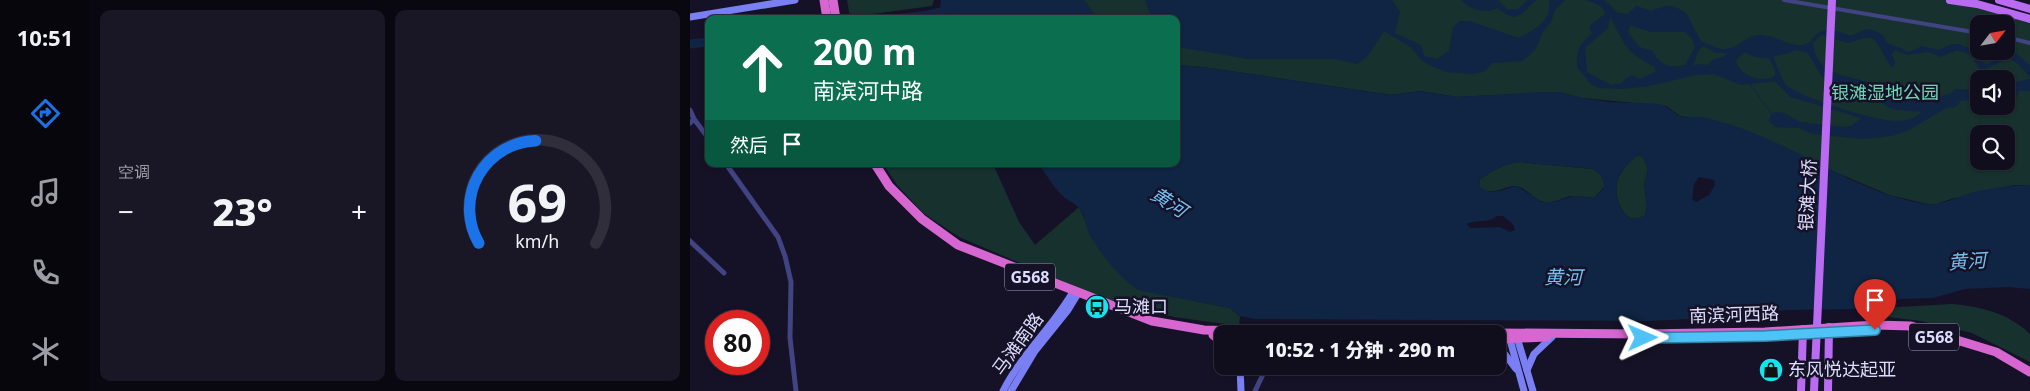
<!DOCTYPE html>
<html lang="zh">
<meta charset="utf-8">
<style>
body{margin:0;font-family:"Noto Sans","Noto Sans SC",sans-serif;background:#191726;color:#f1f3f6;height:100vh;display:flex;flex-direction:column;font-size:19px;white-space:nowrap}
*{box-sizing:border-box;margin:0}
p{font-size:16px;color:#9c9ca4}
.icon{flex:none;width:28px;height:28px;fill:none;stroke:currentColor;stroke-width:2;stroke-linecap:round;stroke-linejoin:round}
.map{position:relative;flex:1;overflow:hidden}
.panel{display:flex;flex-direction:column;gap:10px;padding:10px;background:#090810;width:600px}
.panel>*{flex:none}
.top-card{position:absolute;left:15px;top:15px;width:475px;height:152px;border-radius:10px;box-shadow:0 1px 4px #0004,0 0 0 1px #302e3b;background:#0b6e4f;color:#fff;overflow:hidden}
.needle{width:32px;rotate:59deg}
.buttons{position:absolute;left:1280px;top:15px;display:grid;gap:10px}
.buttons a{display:grid;place-items:center;width:45px;height:45px;border-radius:10px;background:#100e1d;box-shadow:0 1px 4px #0004,0 0 0 1px #302e3b;font-size:25px}
.speed{position:absolute;left:15px;top:310px;display:flex;gap:10px;font-size:25px;font-weight:700;text-align:center}
.speed>*{display:grid;place-content:center;width:65px;height:65px;border-radius:50%;background:#100e1d;box-shadow:0 1px 4px #0004,0 0 0 1px #302e3b;line-height:1}
.speed .limit{border:8px solid #d22;background:#fff;color:#111}
.pin{position:absolute;display:grid;place-items:center;width:42px;height:42px;color:#fff;margin:-51px -21px;border-radius:50% 50% 50% 0;rotate:-45deg;box-shadow:0 0 5px #0007}
.pin .icon{rotate:45deg}
.me{position:absolute;width:55px;margin:-28px;rotate:89deg;stroke-linejoin:round;filter:drop-shadow(0 0 4px #0008)}
.turn{display:flex;align-items:center;gap:18px;height:105px;padding:0 25px;font-size:22px}
.turn .icon{width:65px;height:65px;stroke-width:2.5}
.turn b{display:block;font-size:35px;line-height:42px}
.then{display:flex;align-items:center;height:48px;padding:0 25px;background:#0003;gap:10px;font-size:19px}
.big{font-size:38px;font-weight:800;line-height:1.1}
.panel .tile{flex:1;display:flex;flex-direction:column;justify-content:center;gap:8px;min-width:0;padding:0 18px;border-radius:10px;background:#191726}
.panel .dial{align-items:center;gap:0}
.dial svg{height:130px;overflow:visible;fill:none;stroke:#302e3b;stroke-width:7;stroke-linecap:round;text-anchor:middle}
.dial text{fill:#f1f3f6;stroke:none}
.heat{display:flex;justify-content:space-between;align-items:center;font-size:28px;direction:ltr}
.panel .tiles{flex:1;display:grid;gap:10px;grid-template-columns:repeat(2,1fr)}
.trip{position:absolute;left:524px;top:325px;width:292px;height:50px;border-radius:10px;background:#100e1d;box-shadow:0 1px 4px #0004,0 0 0 1px #302e3b;font-weight:800;line-height:50px;text-align:center}
main{display:flex;flex:1;min-height:0}
.tabs{display:flex;flex-direction:column;width:90px;justify-content:space-around;align-items:center;background:#06060c;color:#9c9ca4}
.tabs .icon{width:35px;height:35px}
.tabs .selected{color:#1a73e8}
.tabs b{font-size:22px;color:#f1f3f6}
.map>svg:first-child{display:block}
.green{fill:#16312e;fill-rule:evenodd}
.water{fill:#0f2543;fill-rule:evenodd}
.lines{fill:none;stroke-linecap:round;stroke-linejoin:round}
.stream{stroke:#0f2543;stroke-width:1}
.river{stroke:#0f2543;stroke-width:9}
.pedestrian{stroke:#414382;stroke-width:4}
.minor{stroke:#414382;stroke-width:5}
.secondary{stroke:#7b7ff4;stroke-width:7}
.primary{stroke:#b96cf2;stroke-width:8}
.trunk{stroke:#d666d0;stroke-width:9}
.primary-bridge{stroke:#b96cf2;stroke-width:8}
.route-casing{stroke:#337fa1;stroke-width:12}
.route{stroke:#4fc3f7;stroke-width:9}
.labels{text-anchor:middle;stroke-width:5;stroke-linejoin:round;paint-order:stroke}
.shield{fill:#151227;stroke:#a29fbc;stroke-width:1}
.shield-label{font-size:16px;font-weight:bold;fill:#dedcfc}
.park-label{font-size:18px;fill:#6dd7b6;stroke:#151227}
.street-label{font-size:18px;fill:#dedcfc;stroke:#151227}
.poi-label{font-size:18px;fill:#dedcfc;stroke:#151227;text-anchor:start}
.water-label{font-size:19px;font-style:italic;fill:#73bff3;stroke:#151227}
</style>
<main>
<nav class="tabs">
<b>10:51</b>
<svg class="icon selected" aria-label="directions" viewBox="0 0 24 24"><path d="M12 3l9 9-9 9-9-9zM9 14v-3h6M13 9l2 2-2 2"/></svg>
<svg class="icon" aria-label="music" viewBox="0 0 24 24"><path d="M9 18V5l10-2v13"/><circle cx="6" cy="18" r="3"/><circle cx="16" cy="16" r="3"/></svg>
<svg class="icon" aria-label="phone" viewBox="0 0 24 24"><path d="M5 4h4l2 5-3 2q2 4 5 5l2-3 5 2v4C11 20 4 13 5 4z"/></svg>
<svg class="icon" aria-label="climate" viewBox="0 0 24 24"><path d="M12 3v18M4 7l16 10M4 17L20 7"/></svg>
</nav>
<section class="panel">
<div class="tiles">
<div class="tile"><p>空调</p>
<div class="heat"><a>−</a><b class="big">23°</b><a>+</a></div>
</div>
<div class="tile dial"><svg viewBox="0 0 100 80">
<path d="M14 69A42 42 0 1 1 86 69"/>
<path d="M14 69A42 42 0 0 1 49 6" stroke="#1a73e8"/>
<text x="50" y="56" font-size="32" font-weight="700">69</text>
<text x="50" y="72" font-size="11">km/h</text>
</svg></div>
</div>
</section>
<div class="map">
<svg width="1340" height="391" viewBox="0 0 1340 391">
<rect width="100%" height="100%" fill="#151227"/>
<!-- green -->
<g class="green">
<path d="M 157,0 L 244,0 L 242,6 L 160,17 Z"/>
<path d="M 394,0 L 1260,0 L 1340,19 L 1340,185 L 1324,185 L 1261,199 L 1247,204 L 1237,204 L 1199,195 L 1131,166 L 1096,148 L 1052,129 L 1034,123 L 990,116 L 976,106 L 892,98 L 869,92 L 767,97 L 730,91 L 701,95 L 513,67 L 486,65 L 486,19 L 407,19 ZM 1289,24 L 1316,24 L 1316,51 L 1289,51 ZM 1289,79 L 1316,79 L 1316,106 L 1289,106 ZM 1289,134 L 1316,134 L 1316,161 L 1289,161 Z"/>
<path d="M 948,155 L 953,157 L 958,169 L 954,184 L 957,206 L 955,215 C 936,229 923,199 927,183 C 928,174 940,160 948,155 Z"/>
<path d="M 830,162 L 903,169 C 910,174 915,178 914,187 L 904,198 C 897,197 888,196 881,196 C 870,198 863,205 851,201 C 842,198 835,186 824,186 C 812,187 799,198 789,186 L 790,179 C 803,171 814,163 830,162 Z"/>
<path d="M 193,164 L 303,164 L 329,222 L 345,245 L 389,207 L 406,243 L 447,289 L 540,308 L 550,316 L 549,326 L 484,317 L 455,310 L 454,316 L 269,237 L 233,213 L 207,185 Z"/>
<path d="M 1262,304 C 1292,307 1318,313 1340,334 L 1340,362 L 1282,333 L 1231,321 L 1173,314 L 1172,309 Z"/>
</g>
<!-- water -->
<g class="water">
<path d="M 251,0 L 394,0 L 407,19 L 252,19 L 249,13 Z"/>
<path d="M 455,0 L 702,0 L 710,12 L 705,33 L 731,45 L 734,56 L 747,59 L 759,51 L 763,27 L 770,21 L 780,21 L 828,38 C 844,30 863,21 859,0 L 875,0 L 865,10 L 861,22 L 854,30 L 845,50 L 832,61 L 803,63 L 793,72 L 783,74 L 757,72 L 739,65 L 730,59 L 722,48 L 694,31 L 677,57 L 667,64 L 645,59 L 558,59 L 488,47 L 486,46 L 486,19 L 462,19 Z"/>
<path d="M 771,0 L 808,0 L 818,10 L 828,9 L 838,0 L 846,0 C 831,14 828,25 808,8 C 795,14 781,10 771,0 Z"/>
<path d="M 895,0 L 914,0 L 928,13 L 937,14 L 947,6 L 961,11 L 975,6 L 984,6 L 996,13 L 1011,41 C 1017,44 1026,48 1033,49 C 1048,50 1058,33 1072,35 C 1086,36 1098,46 1113,45 C 1119,44 1122,40 1125,36 C 1135,25 1150,32 1161,36 L 1176,29 L 1182,30 L 1193,35 L 1197,43 L 1219,52 L 1232,46 L 1249,50 L 1262,44 L 1268,44 L 1279,48 L 1290,61 L 1297,65 L 1314,54 L 1320,53 L 1326,54 L 1340,65 L 1340,78 L 1329,65 L 1319,58 L 1291,71 L 1281,55 L 1267,50 L 1251,57 L 1239,52 L 1217,55 L 1205,50 L 1201,54 L 1205,61 L 1204,67 L 1201,67 L 1187,43 L 1182,38 L 1176,37 L 1158,43 L 1131,35 L 1123,43 C 1126,77 1159,75 1181,83 C 1195,88 1204,99 1219,99 C 1227,99 1234,95 1241,95 C 1248,95 1253,97 1260,94 C 1262,93 1264,90 1266,89 C 1270,89 1284,90 1289,90 L 1289,106 L 1298,106 L 1292,110 L 1277,100 L 1271,101 L 1265,107 L 1256,108 L 1219,130 L 1202,136 L 1173,139 L 1123,134 L 1109,128 L 1085,127 L 1079,121 L 1081,115 L 1085,112 L 1094,113 L 1110,122 L 1154,127 L 1163,125 L 1171,118 L 1100,97 L 1085,81 L 1051,85 L 1024,74 L 1006,75 L 959,86 L 932,89 L 910,88 L 901,84 L 887,67 C 887,50 889,44 902,34 L 899,26 L 915,14 C 913,4 903,3 895,0 ZM 920,16 C 934,44 935,52 965,67 L 965,72 L 950,79 L 942,75 L 936,78 L 932,83 L 921,85 L 897,72 L 895,48 L 918,28 ZM 940,25 L 961,32 L 995,32 L 1002,39 L 1005,47 L 995,65 C 982,69 968,65 963,51 L 949,47 L 938,32 ZM 1013,46 L 1026,53 L 1035,53 L 1035,56 L 1022,60 L 1018,65 L 1010,64 L 1003,66 L 1008,51 ZM 1106,50 L 1118,53 L 1132,77 L 1140,82 L 1172,92 L 1202,109 L 1232,112 C 1225,118 1217,121 1207,121 C 1189,122 1107,97 1095,84 C 1092,80 1084,61 1084,56 L 1095,54 ZM 1055,52 L 1065,57 L 1079,58 L 1085,70 L 1085,76 C 1071,83 1053,77 1046,63 L 1047,59 Z"/>
<path d="M 486,65 L 513,67 L 701,95 L 730,91 L 767,97 L 853,92 L 869,92 L 892,98 L 921,102 L 969,104 C 978,106 984,114 992,117 C 998,118 1005,116 1011,117 C 1040,123 1070,135 1097,148 C 1141,169 1187,197 1237,204 C 1252,206 1269,196 1284,192 C 1302,188 1322,185 1340,185 L 1340,289 L 1317,287 L 1275,289 L 1243,298 L 1211,299 L 1163,309 L 1097,310 L 1018,318 L 959,321 L 565,319 L 550,316 L 540,308 L 452,291 C 435,286 405,247 398,231 C 395,224 395,216 390,209 C 386,203 377,201 372,195 C 363,187 356,174 349,164 L 486,164 ZM 948,155 L 953,157 L 958,169 L 954,184 L 957,206 L 955,215 C 936,229 923,199 927,183 C 928,174 940,160 948,155 ZM 830,162 L 903,169 C 910,174 915,178 914,188 L 904,198 L 883,196 L 864,202 L 852,202 L 827,186 C 814,188 800,198 789,186 L 790,179 C 803,171 814,163 830,162 ZM 1009,177 L 1024,180 L 1025,185 L 1019,195 L 1006,202 L 1002,199 L 1004,184 ZM 807,216 L 813,216 L 823,224 L 825,230 L 820,232 L 810,227 L 781,228 L 777,225 L 778,223 C 788,220 799,223 807,216 Z"/>
<path d="M 1340,79 L 1340,91 L 1329,91 L 1327,97 L 1321,100 L 1316,98 L 1316,84 Z"/>
</g>
<g class="lines">
<!-- stream -->
<path class="stream" d="M 1059,83 L 1082,114"/>
<!-- river -->
<g class="river">
<path d="M 205,19 L 238,15 L 259,10"/>
<path d="M 0,44 L 19,42"/>
</g>
<!-- pedestrian -->
<g class="pedestrian">
<path d="M 1094,0 L 1289,33"/>
<path d="M 1316,37 L 1340,43"/>
<path d="M 1317,38 L 1325,14"/>
</g>
<!-- minor -->
<g class="minor">
<path d="M 0,110 L 4,119"/>
<path d="M 0,123 L 4,119 L 19,139"/>
<path d="M 36,164 L 88,237 L 95,256 L 101,282 L 100,338 L 106,391"/>
<path d="M 0,241 L 34,273"/>
<path d="M 565,391 L 577,366"/>
</g>
<!-- secondary -->
<g class="secondary">
<path d="M 0,17 L 105,0"/>
<path d="M 826,334 L 843,391"/>
<path d="M 819,336 L 834,391"/>
<path d="M 808,345 L 826,369"/>
<path d="M 550,366 L 551,391"/>
<path d="M 837,370 L 844,354 L 862,337"/>
<path d="M 313,391 C 333,352 364,326 384,290"/>
<path d="M 321,391 L 345,351 L 378,310 L 389,292"/>
</g>
<!-- primary -->
<g class="primary">
<path d="M 1260,0 L 1287,4 L 1340,19"/>
<path d="M 1309,0 L 1340,9"/>
<path d="M 1111,391 L 1113,329"/>
<path d="M 1138,391 L 1139,327"/>
</g>
<!-- trunk -->
<g class="trunk">
<path d="M 134,0 L 137,19"/>
<path d="M 143,0 L 146,19"/>
<path d="M 185,164 L 199,186 L 232,219 L 268,245 L 462,321 L 514,330 L 550,331 L 952,334 L 1075,332 L 1185,325 L 1221,326 L 1306,352 L 1340,372"/>
<path d="M 523,335 L 532,342"/>
<path d="M 808,339 L 857,337"/>
</g>
<!-- primary-bridge -->
<path class="primary-bridge" d="M 1124,391 L 1142,0"/>
</g>
<g class="lines">
<!-- route casing -->
<g class="route-casing">
<path id="route" d="M 953,338 L 1075,336 L 1185,330"/>
</g>
<!-- route -->
<use href="#route" class="route"/>
</g>
<!-- icons -->
<defs>
<g id="bus-disc" transform="scale(1.25)"><circle r="9.5" fill="#18e2eb" stroke="#151227"/><path d="M-5-6H5V4H4V6H2V4H-2V6H-4V4H-5ZM-3.5-4V0h7V-4ZM-3.5 1.2v1.5H-2V1.2ZM2 1.2v1.5H3.5V1.2Z" fill="#111"/></g>
<g id="shop-disc" transform="scale(1.25)"><circle r="9.5" fill="#18e2eb" stroke="#151227"/><path d="M-5-2.5h2.3a2.7 3.5 0 0 1 5.4 0H5L5.5 6h-11ZM-1.5-2.5h3a1.5 2.3 0 0 0-3 0Z" fill="#111"/></g>
</defs>
<g fill-rule="evenodd">
<use href="#bus-disc" x="407" y="307"/>
<use href="#shop-disc" x="1081" y="370"/>
</g>
<g class="labels">
<!-- shield labels -->
<g class="shield">
<rect x="315" y="263.5" width="50" height="27" rx="4"/>
<rect x="1219" y="323.5" width="50" height="27" rx="4"/>
</g>
<g class="shield-label">
<text x="340" y="283">G568</text>
<text x="1244" y="343">G568</text>
</g>
<!-- park labels -->
<g class="park-label">
<text x="1195" y="99">银滩湿地公园</text>
</g>
<!-- street labels -->
<g class="street-label">
<text transform="translate(1118 195) rotate(-87)" y="6">银滩大桥</text>
<text transform="translate(1044 315) rotate(-2)" y="6">南滨河西路</text>
<text transform="translate(328 344) rotate(-54)" y="6">马滩南路</text>
</g>
<!-- poi labels -->
<g class="poi-label">
<text x="424" y="313">马滩口</text>
<text x="1098" y="376">东风悦达起亚</text>
</g>
<!-- water labels -->
<g class="water-label">
<text transform="translate(479 202) rotate(33)" y="7">黄河</text>
<text transform="translate(1277 261) rotate(-4)" y="7">黄河</text>
<text x="873" y="284">黄河</text>
</g>
</g>
</svg>
<div class="buttons">
<a><svg class="needle" viewBox="-14 -14 28 28"><path d="M0-13l5 13h-10z" fill="#e53935"/><path d="M0 13l5-13h-10z" fill="#9c9ca4"/></svg></a>
<a><svg class="icon" aria-label="sound" viewBox="0 0 24 24"><path d="M4 9h4l5-4v14l-5-4H4zM17 9q2 3 0 6"/></svg></a>
<a><svg class="icon" aria-label="search" viewBox="0 0 24 24"><circle cx="10" cy="10" r="6"/><path d="M15 15l6 6"/></svg></a>
</div>
<div class="speed"><div class="limit">80</div></div>
<div class="pin" style="left:1185px;top:330px;background:#d93025"><svg class="icon" aria-label="arrive" viewBox="0 0 24 24"><path d="M6 21V4h12l-3 4 3 4H6"/></svg></div>
<svg class="me" style="left:953px;top:338px" viewBox="-20 -20 40 40"><path d="M0-17L14 15 0 8-14 15z" fill="#4fc3f7" stroke="#fff" stroke-width="4"/></svg>
<div class="trip">10:52 · 1 分钟 · 290 m</div>
<div class="top-card">
<div class="turn"><svg class="icon" aria-label="ahead" viewBox="0 0 24 24"><path d="M12 20V5M6 11l6-6 6 6"/></svg><div><b>200 m</b>南滨河中路</div></div>
<div class="then">然后<svg class="icon" aria-label="arrive" viewBox="0 0 24 24"><path d="M6 21V4h12l-3 4 3 4H6"/></svg></div>
</div>
</div>
</main>
